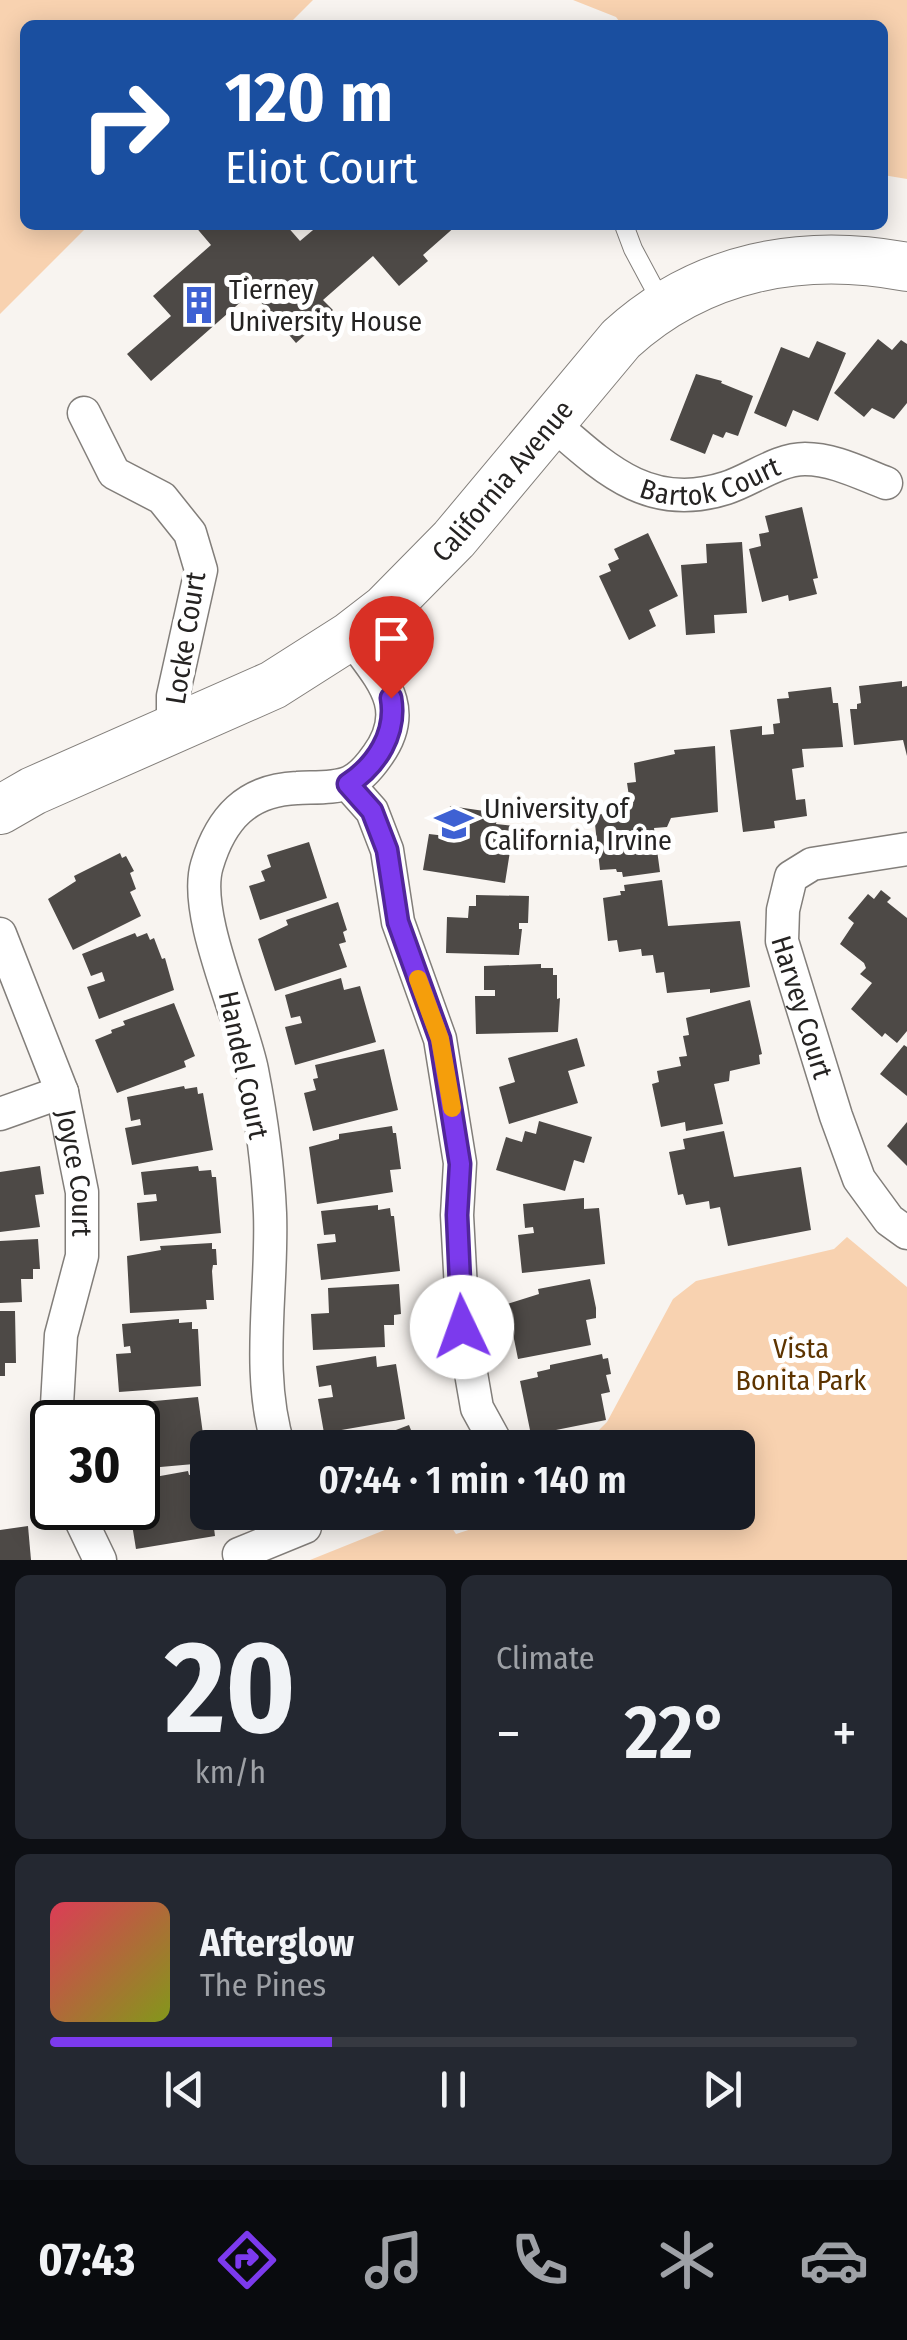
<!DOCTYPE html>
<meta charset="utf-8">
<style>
body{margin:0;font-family:"Fira Sans Condensed",sans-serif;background:#242831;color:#f1f3f6;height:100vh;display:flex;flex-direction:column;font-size:38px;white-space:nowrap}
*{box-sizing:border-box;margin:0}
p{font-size:32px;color:#9ea1a6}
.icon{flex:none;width:55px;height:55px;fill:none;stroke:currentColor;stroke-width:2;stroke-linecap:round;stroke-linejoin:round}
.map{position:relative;height:1560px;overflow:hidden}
.panel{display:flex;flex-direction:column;gap:15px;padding:15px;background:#0d0f14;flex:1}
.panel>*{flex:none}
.hud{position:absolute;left:20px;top:20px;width:868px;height:210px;border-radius:15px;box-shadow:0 5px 25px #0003;background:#1a4fa0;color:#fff;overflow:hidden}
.speed{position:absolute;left:30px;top:1400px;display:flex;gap:20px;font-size:50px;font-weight:700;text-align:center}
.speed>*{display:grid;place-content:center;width:130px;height:130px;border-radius:50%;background:#171b24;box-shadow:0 5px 25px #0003;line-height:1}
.speed .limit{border:5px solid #111;border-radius:15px;background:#fff;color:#111}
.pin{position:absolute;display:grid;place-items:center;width:85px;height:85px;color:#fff;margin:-102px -42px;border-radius:50% 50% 50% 0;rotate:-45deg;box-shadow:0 0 10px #0007}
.pin .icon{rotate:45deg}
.me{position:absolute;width:110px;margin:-55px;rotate:357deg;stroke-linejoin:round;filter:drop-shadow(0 0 8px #0008)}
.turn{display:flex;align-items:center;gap:35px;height:210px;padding:0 40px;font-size:45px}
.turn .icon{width:130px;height:130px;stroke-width:2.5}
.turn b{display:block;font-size:70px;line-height:85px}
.big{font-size:75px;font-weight:600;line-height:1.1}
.panel .widget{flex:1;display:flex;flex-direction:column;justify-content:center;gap:15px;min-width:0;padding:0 35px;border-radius:15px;background:#242831}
.panel .dial{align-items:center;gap:0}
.dial b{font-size:130px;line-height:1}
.song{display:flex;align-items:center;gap:30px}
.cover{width:120px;height:120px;border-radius:15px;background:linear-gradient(135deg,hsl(350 70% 55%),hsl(70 70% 35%))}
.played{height:10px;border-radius:5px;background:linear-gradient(90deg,#7c3aed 35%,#363941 35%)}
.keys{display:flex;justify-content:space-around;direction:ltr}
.heat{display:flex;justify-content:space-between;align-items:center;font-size:55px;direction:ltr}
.panel .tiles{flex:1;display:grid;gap:15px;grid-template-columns:1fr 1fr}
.widget:last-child{grid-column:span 2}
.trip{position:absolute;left:190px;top:1430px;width:565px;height:100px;border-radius:15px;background:#171b24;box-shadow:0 5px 25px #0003;font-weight:600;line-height:100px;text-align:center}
.tabs{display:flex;height:160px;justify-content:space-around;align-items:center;background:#090b0e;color:#9ea1a6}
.tabs .icon{width:70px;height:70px}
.tabs .selected{color:#7c3aed}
.tabs b{font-size:45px;color:#f1f3f6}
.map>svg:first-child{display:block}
.green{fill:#f8d2b0}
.building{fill:#4d4946}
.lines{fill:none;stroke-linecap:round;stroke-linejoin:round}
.lane-casing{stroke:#827e7a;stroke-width:20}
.street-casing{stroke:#827e7a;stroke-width:35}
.secondary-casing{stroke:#827e7a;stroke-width:50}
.lane{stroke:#fff;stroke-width:18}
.street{stroke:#fff;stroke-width:32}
.secondary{stroke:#fff;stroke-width:48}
.route-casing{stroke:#51269a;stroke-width:25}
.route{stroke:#7c3aed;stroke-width:18}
.slow{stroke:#f59e0b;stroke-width:18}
.labels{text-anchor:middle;stroke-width:10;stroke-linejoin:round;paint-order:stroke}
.poi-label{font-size:28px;fill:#252322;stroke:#fff;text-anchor:start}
.street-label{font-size:28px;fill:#252322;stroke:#fff}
.park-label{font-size:28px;fill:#5d3400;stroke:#fff}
</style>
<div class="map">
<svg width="907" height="1560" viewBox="0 0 907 1560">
<rect width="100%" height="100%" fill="#f8f4f0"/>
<!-- green -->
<g class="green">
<path d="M 0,0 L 313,0 L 288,25 L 25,25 L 25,225 L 89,225 L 0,314 Z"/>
<path d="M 573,0 L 907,0 L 907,179 L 883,175 L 882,25 L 622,25 L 616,17 Z"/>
<path d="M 847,1237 L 907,1287 L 907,1560 L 310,1560 L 427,1513 L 442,1513 L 456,1534 L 521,1513 L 738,1512 L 738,1448 L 582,1447 L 607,1422 L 673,1299 L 696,1281 L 834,1249 Z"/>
</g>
<!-- building -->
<g class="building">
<path d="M 194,225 L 286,225 L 300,241 L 319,225 L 457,225 L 423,255 L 428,261 L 399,286 L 373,256 L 323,300 L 333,310 L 296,343 L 252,292 L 151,381 L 127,354 L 171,316 L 153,296 L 211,245 Z"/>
<path d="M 878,339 L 892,350 L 901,340 L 907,344 L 907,403 L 894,419 L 872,408 L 864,417 L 834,393 Z"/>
<path d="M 817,341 L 846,353 L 818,421 L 793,410 L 786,427 L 754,413 L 781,347 L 809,358 Z"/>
<path d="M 696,374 L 722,381 L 721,383 L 753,396 L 738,436 L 726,432 L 723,438 L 713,434 L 705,454 L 670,440 Z"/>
<path d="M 802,507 L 818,578 L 813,579 L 817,594 L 789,601 L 788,595 L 762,602 L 749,549 L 761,546 L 759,534 L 769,532 L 765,516 Z"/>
<path d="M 648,533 L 678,596 L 649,610 L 656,626 L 629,640 L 599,576 L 611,571 L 608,564 L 619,559 L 614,549 Z"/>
<path d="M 742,542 L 747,613 L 714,615 L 715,633 L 686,635 L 681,565 L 707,563 L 706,544 Z"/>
<path d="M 902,681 L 902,687 L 907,686 L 907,756 L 903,740 L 854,745 L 850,709 L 857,709 L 857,704 L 861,703 L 859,686 Z"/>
<path d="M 831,687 L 833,703 L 838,703 L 843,747 L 802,749 L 804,767 L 792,769 L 796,800 L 805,799 L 807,816 L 774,821 L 775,828 L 743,832 L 730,730 L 762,726 L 762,735 L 774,734 L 773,724 L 780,723 L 777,699 L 789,698 L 788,692 Z"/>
<path d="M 715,746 L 718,812 L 671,818 L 667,827 L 654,828 L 660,872 L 623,877 L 622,872 L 617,872 L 616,869 L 600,870 L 594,815 L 621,812 L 620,804 L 630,803 L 627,783 L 636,782 L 634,763 L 675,754 L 674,750 Z"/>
<path d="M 450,806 L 498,813 L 496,824 L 514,826 L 505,883 L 423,870 L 429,834 L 446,836 Z"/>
<path d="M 309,842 L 327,898 L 260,920 L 249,886 L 265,881 L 261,871 L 271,867 L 267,855 Z"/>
<path d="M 120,853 L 122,858 L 126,856 L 134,871 L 130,873 L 136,889 L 130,892 L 141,916 L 73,950 L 48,899 L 76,881 L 74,876 Z"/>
<path d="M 662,880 L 668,926 L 740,921 L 750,987 L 710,993 L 710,989 L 667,993 L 664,972 L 656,973 L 653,955 L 642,956 L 641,949 L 619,952 L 617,940 L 608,941 L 603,898 L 621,895 L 620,891 L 625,891 L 624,885 Z"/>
<path d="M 881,890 L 891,898 L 887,902 L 907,918 L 907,1031 L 897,1043 L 885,1033 L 882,1037 L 851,1009 L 872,983 L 860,974 L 866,968 L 864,963 L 840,944 L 854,923 L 848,918 L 868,894 L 874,899 Z"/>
<path d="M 476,895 L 529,896 L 528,923 L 519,923 L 519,929 L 522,929 L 519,955 L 446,953 L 447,917 L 468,918 L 469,906 L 476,906 Z"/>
<path d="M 338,902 L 347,930 L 343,932 L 346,942 L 339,944 L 347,967 L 275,991 L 258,939 L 288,925 L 286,920 Z"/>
<path d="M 135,933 L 137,937 L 147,933 L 150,940 L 154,938 L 162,959 L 165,958 L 174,990 L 99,1019 L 87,987 L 105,981 L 102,972 L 91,976 L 82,954 Z"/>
<path d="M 541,964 L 541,968 L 553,968 L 553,975 L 557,975 L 557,999 L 560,998 L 558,1032 L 476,1034 L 475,996 L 495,996 L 495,990 L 484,990 L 484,966 Z"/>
<path d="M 341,978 L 344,990 L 360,986 L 376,1042 L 295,1065 L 285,1027 L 302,1023 L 300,1016 L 291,1018 L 285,995 Z"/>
<path d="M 750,1000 L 762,1054 L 759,1055 L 760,1064 L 730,1071 L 729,1081 L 714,1084 L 723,1124 L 686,1131 L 685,1122 L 661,1127 L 652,1084 L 659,1082 L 657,1071 L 681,1066 L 679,1057 L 687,1056 L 683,1036 L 689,1035 L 686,1018 Z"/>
<path d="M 174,1003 L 195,1056 L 184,1061 L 186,1067 L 117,1093 L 95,1040 L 112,1033 L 111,1030 L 125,1025 L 123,1021 Z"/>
<path d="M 577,1038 L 585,1066 L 568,1071 L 578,1103 L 509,1124 L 499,1087 L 515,1082 L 508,1058 Z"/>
<path d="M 904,1045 L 907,1047 L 907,1096 L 880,1074 Z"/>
<path d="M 384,1049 L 398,1110 L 313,1131 L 304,1093 L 316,1090 L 313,1079 L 318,1078 L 315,1065 Z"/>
<path d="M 184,1086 L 185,1089 L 197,1087 L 198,1094 L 203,1093 L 213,1150 L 132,1165 L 125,1128 L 141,1125 L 140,1119 L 131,1121 L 127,1097 Z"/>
<path d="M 539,1121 L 592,1137 L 584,1163 L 574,1160 L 565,1191 L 496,1170 L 506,1137 L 522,1142 L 525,1131 L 536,1134 Z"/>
<path d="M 907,1122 L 907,1166 L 887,1146 Z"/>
<path d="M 392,1126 L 393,1133 L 396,1133 L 401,1169 L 390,1170 L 393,1192 L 317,1204 L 309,1147 L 339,1139 L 339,1134 Z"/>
<path d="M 724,1131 L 734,1177 L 801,1167 L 811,1230 L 728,1246 L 720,1207 L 710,1209 L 709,1201 L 686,1205 L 683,1194 L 678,1195 L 669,1152 L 685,1149 L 683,1139 Z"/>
<path d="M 40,1166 L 44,1194 L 35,1195 L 40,1227 L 0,1232 L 0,1172 Z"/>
<path d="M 198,1166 L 199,1171 L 211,1170 L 212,1177 L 216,1177 L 221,1233 L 140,1241 L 137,1203 L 157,1201 L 156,1194 L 144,1195 L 141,1172 Z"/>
<path d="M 584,1198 L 584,1209 L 599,1208 L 605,1264 L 522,1273 L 518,1235 L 534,1233 L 533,1227 L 525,1228 L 523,1204 Z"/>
<path d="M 378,1205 L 378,1210 L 390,1208 L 391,1216 L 394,1216 L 400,1271 L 321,1280 L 317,1244 L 336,1242 L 335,1234 L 324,1235 L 321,1211 Z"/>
<path d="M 38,1239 L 40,1269 L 33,1269 L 33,1279 L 21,1279 L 22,1302 L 0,1303 L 0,1241 Z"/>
<path d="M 212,1243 L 212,1249 L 216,1249 L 217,1265 L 213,1265 L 212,1271 L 214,1300 L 206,1300 L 207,1309 L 130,1313 L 127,1256 L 161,1250 L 160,1246 Z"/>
<path d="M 590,1279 L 596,1308 L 596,1318 L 586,1320 L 591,1345 L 518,1359 L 507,1304 L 539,1294 L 538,1289 Z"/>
<path d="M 399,1284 L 401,1314 L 394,1315 L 394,1325 L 384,1325 L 385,1347 L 313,1350 L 311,1314 L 329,1313 L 328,1288 Z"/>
<path d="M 0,1311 L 15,1311 L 16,1363 L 5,1363 L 5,1376 L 0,1376 Z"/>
<path d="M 179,1319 L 179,1323 L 192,1322 L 192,1329 L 198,1329 L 201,1386 L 119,1392 L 116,1354 L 131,1353 L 130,1346 L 124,1347 L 122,1324 Z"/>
<path d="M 602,1354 L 603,1359 L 608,1358 L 611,1374 L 606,1375 L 610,1392 L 601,1394 L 606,1420 L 531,1435 L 520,1381 L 538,1377 L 537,1372 L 550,1369 L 550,1365 Z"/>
<path d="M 376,1356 L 377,1367 L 396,1364 L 405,1419 L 324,1433 L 318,1399 L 333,1397 L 331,1385 L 319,1387 L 316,1366 Z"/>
<path d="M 198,1397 L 205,1449 L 193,1450 L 194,1464 L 138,1469 L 138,1422 L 112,1422 L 112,1415 L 131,1413 L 130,1408 L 144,1407 L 144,1402 Z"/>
<path d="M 409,1425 L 418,1448 L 361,1448 L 359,1444 Z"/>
<path d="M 188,1471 L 189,1475 L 201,1473 L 202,1479 L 206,1478 L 208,1512 L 212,1512 L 215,1536 L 136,1549 L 130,1512 L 149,1509 L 148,1502 L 138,1504 L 138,1480 Z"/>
<path d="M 28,1526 L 31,1560 L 0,1560 L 0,1530 Z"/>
</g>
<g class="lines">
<!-- lane casing -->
<g class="lane-casing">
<path id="lane" d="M 624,225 L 633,249 L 663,305"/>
</g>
<!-- street casing -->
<g class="street-casing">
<g id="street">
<path d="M 84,413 L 114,473 L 162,498 L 190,533 L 201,570 L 173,696 L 173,731"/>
<path id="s1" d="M 550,421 C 604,468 649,513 726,488 C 751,480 778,459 805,459 C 833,459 860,473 886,483"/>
<path d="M 348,784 L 372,811 L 387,850 L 398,922 L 440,1039 L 460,1163 L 457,1215 L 463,1327 L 477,1408 L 499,1448"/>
<path id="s2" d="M 907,849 L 812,864 L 791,877 L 783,910 L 782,941 L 836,1116 L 859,1179 L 889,1220 L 907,1233"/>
<path id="s3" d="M 0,934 L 62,1092 L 82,1192 L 82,1256 L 61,1335 L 56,1422"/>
<path d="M 0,1114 L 62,1092"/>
<path d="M 279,1448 C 255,1373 273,1290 270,1213 C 268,1166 261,1116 252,1070 C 241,1016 192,914 207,865 C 221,818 247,790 297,788 C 313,787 335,789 350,782 C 361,777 370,766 377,756 C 413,707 379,677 350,636"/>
<path d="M 75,1508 L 100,1560"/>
<path d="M 239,1554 L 305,1527"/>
</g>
</g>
<!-- secondary casing -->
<g class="secondary-casing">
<g id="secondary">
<path id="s4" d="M 0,810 L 33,791 L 273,685 L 350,636 L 385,609 L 454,539 L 621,339 C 701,266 803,247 907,267"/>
</g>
</g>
<!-- lane -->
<use href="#lane" class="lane"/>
<!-- street -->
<use href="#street" class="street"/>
<!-- secondary -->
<use href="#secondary" class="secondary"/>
</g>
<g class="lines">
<!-- route casing -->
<g class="route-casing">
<path id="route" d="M 391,698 C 397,733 377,765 348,784 L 372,811 L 387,850 L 398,922 L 440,1039 L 460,1164 L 457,1215 L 462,1327"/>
</g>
<!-- route -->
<use href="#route" class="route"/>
<!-- slow -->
<path class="slow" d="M 418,979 L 440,1039 L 452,1108"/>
</g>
<!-- icons -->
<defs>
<g id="building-bare" transform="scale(3)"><path d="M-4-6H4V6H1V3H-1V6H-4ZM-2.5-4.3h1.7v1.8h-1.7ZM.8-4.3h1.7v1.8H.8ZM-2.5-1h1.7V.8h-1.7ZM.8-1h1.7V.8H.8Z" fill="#3e61d3" stroke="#fff" stroke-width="2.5" paint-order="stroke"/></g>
<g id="university-bare" transform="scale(3)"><path d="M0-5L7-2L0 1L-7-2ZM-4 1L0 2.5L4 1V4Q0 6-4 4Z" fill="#3e61d3" stroke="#fff" stroke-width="2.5" paint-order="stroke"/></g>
</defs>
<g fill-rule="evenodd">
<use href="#building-bare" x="199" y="305"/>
<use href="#university-bare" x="454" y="824"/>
</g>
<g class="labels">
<!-- poi labels -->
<g class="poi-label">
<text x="229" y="299">Tierney<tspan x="229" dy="32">University House</tspan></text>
<text x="484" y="818">University of<tspan x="484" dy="32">California, Irvine</tspan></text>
</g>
<!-- street labels -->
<g class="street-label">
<text dy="10" stroke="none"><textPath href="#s1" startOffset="185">Bartok Court</textPath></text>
<text dy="10" stroke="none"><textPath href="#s4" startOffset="610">California Avenue</textPath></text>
<text transform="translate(185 638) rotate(-81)" y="10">Locke Court</text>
<text dy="10" stroke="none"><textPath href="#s2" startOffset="255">Harvey Court</textPath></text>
<text transform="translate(244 1065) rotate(78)" y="10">Handel Court</text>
<text dy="10" stroke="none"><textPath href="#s3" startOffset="252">Joyce Court</textPath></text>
</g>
<!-- park labels -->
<g class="park-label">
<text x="801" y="1358">Vista<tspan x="801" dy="32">Bonita Park</tspan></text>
</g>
</g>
</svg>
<div class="speed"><div class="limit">30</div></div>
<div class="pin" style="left:391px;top:698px;background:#d93025"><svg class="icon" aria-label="arrive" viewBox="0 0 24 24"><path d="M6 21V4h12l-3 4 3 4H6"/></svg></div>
<svg class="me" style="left:462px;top:1327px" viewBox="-20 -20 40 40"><circle r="19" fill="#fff"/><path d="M0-13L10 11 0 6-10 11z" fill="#7c3aed"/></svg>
<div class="trip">07:44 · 1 min · 140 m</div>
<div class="hud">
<div class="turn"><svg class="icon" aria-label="right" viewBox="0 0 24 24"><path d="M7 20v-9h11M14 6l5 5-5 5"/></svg><div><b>120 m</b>Eliot Court</div></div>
</div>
</div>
<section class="panel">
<div class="tiles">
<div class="widget dial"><b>20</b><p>km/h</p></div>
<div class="widget"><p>Climate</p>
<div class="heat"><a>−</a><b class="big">22°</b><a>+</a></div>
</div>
<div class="widget">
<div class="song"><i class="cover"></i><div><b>Afterglow</b><p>The Pines</p></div></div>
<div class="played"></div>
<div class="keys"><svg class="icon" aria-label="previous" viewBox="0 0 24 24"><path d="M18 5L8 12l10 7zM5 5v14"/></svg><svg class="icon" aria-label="pause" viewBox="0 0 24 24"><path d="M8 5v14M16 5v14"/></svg><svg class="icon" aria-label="next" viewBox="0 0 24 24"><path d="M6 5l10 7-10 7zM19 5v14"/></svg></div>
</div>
</div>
</section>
<nav class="tabs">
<b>07:43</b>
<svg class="icon selected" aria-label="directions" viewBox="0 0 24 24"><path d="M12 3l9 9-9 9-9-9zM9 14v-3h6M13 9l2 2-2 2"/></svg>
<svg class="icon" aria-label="music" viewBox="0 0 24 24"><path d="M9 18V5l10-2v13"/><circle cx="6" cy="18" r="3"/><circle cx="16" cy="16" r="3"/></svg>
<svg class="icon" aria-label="phone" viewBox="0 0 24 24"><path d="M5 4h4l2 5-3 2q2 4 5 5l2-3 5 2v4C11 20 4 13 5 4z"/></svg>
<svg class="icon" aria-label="climate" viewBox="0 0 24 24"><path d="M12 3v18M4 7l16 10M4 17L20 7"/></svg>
<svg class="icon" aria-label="car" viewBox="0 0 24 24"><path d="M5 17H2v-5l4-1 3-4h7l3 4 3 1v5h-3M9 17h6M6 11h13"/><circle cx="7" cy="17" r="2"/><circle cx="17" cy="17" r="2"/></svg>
</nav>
